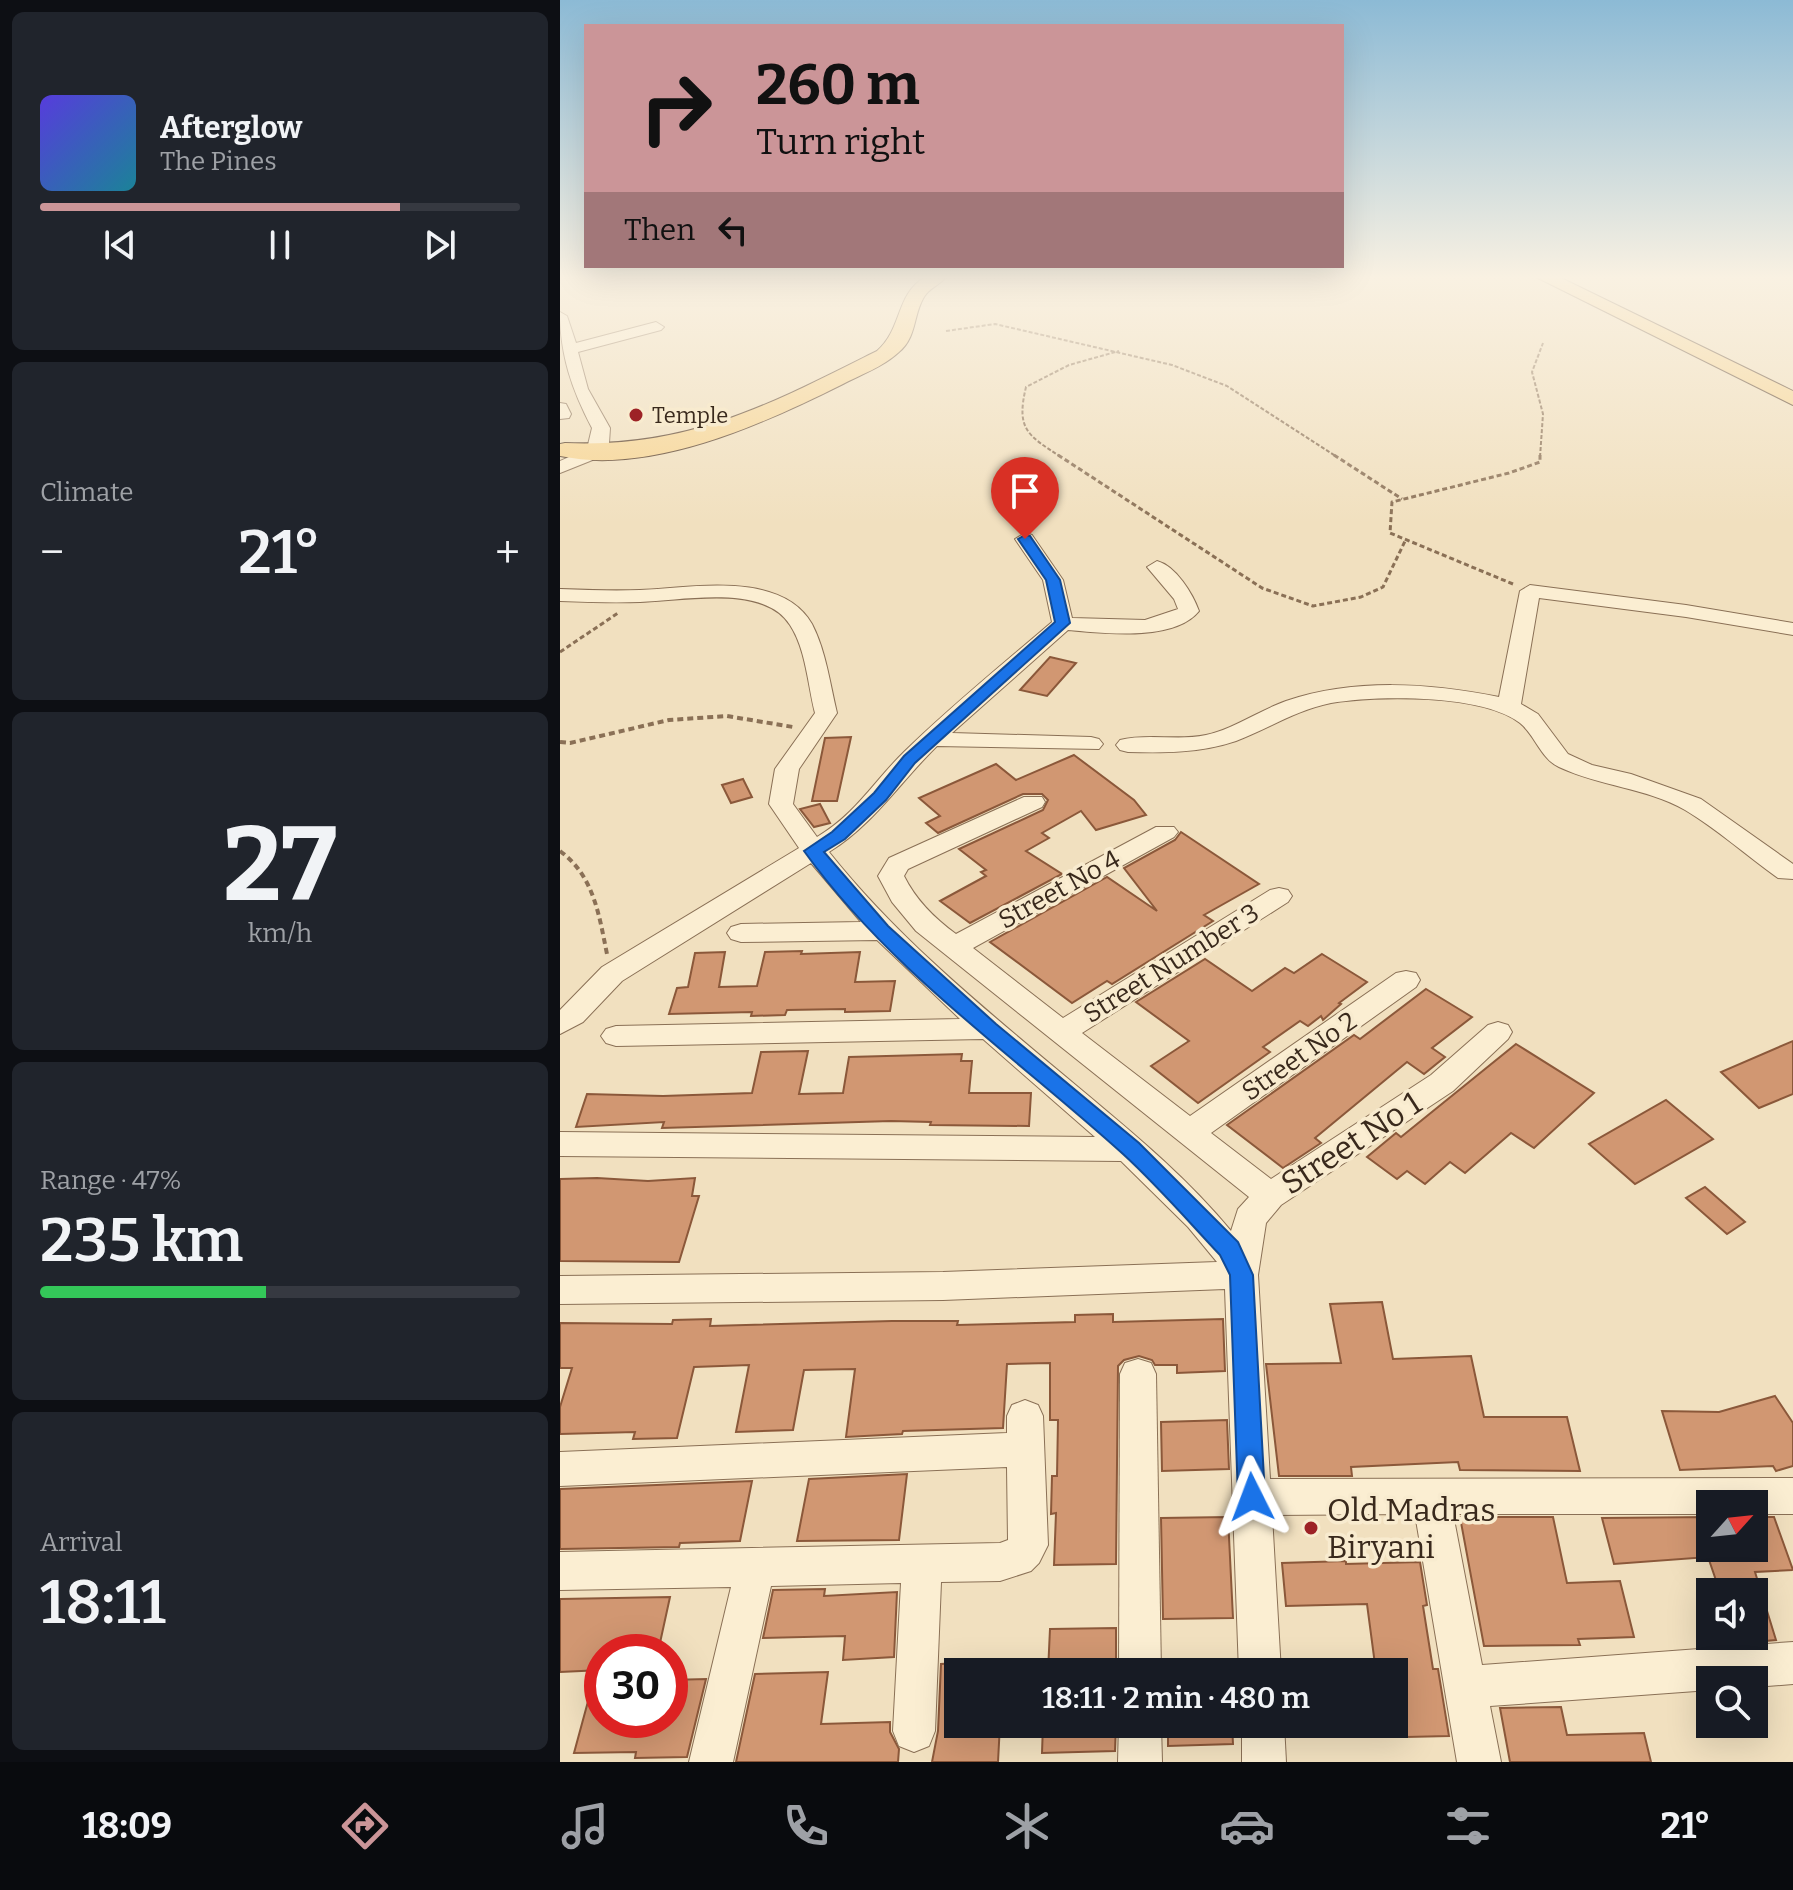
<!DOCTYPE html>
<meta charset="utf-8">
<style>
body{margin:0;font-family:Bitter,serif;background:#20242c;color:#f1f3f6;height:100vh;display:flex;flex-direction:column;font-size:30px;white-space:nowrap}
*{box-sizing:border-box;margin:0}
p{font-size:26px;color:#9ea1a6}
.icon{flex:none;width:44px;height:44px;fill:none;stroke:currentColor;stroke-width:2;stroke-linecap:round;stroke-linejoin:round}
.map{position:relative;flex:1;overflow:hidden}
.sheet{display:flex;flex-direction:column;gap:12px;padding:12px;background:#0d0f14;width:560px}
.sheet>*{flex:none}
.hud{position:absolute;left:24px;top:24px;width:760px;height:244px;border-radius:0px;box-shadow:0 8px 32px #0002;background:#cb9598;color:#111;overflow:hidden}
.needle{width:52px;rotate:63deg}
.controls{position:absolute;left:1136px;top:1490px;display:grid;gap:16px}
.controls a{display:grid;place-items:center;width:72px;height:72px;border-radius:0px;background:#171b24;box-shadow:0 8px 32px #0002;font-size:40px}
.speed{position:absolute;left:24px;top:1634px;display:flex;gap:16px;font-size:40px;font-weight:700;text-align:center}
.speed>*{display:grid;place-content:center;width:104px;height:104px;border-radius:50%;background:#171b24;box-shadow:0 8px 32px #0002;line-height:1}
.speed .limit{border:12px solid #d22;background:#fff;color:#111}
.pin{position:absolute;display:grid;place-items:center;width:68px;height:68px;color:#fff;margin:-82px -34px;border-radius:50% 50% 50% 0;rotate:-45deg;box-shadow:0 0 8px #0007}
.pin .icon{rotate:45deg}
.me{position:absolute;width:88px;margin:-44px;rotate:357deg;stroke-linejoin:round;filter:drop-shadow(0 0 6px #0008)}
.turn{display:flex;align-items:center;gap:28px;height:168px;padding:0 40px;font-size:36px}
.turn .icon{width:104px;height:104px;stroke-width:2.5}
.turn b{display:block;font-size:56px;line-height:68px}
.then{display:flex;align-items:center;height:76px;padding:0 40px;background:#0003;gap:16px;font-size:30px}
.big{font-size:60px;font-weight:600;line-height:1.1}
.sheet .widget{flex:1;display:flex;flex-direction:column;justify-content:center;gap:12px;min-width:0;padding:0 28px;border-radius:12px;background:#20242c}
.sheet .dial{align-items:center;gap:0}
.dial b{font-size:104px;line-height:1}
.song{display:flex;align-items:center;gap:24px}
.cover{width:96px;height:96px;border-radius:12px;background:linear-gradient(135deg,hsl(250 70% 55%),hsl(190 70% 35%))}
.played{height:8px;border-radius:4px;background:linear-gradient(90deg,#cb9598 75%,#363941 75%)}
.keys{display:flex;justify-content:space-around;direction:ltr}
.heat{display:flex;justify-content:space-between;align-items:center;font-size:44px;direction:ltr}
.charge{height:12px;border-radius:6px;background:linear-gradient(90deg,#34c759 47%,#363941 0)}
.trip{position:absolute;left:384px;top:1658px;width:464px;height:80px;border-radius:0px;background:#171b24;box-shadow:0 8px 32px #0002;font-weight:600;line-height:80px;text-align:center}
.dock{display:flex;height:128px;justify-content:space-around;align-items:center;background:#090b0e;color:#9ea1a6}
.dock .icon{width:56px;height:56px}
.dock .current{color:#cb9598}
.dock b{font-size:36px;color:#f1f3f6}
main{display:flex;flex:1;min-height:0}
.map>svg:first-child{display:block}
.building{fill:#d19772;stroke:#8b583a;stroke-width:2}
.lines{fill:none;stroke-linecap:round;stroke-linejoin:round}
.minor-casing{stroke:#8a7056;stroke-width:2}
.major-casing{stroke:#583f2b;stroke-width:2}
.path-far2{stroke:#8a7056;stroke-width:2;stroke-dasharray:4 2;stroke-linecap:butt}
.path-far1{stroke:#8a7056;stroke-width:3;stroke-dasharray:5 3;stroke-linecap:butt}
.path{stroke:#8a7056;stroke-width:4;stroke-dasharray:6 4;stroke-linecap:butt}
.minor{fill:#fbeed2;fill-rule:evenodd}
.major{fill:#f7d593;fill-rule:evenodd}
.route{fill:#1a73e8;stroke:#114b97;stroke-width:2}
.poi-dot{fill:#9d2226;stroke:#f8ebcf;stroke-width:3}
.labels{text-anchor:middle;stroke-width:7;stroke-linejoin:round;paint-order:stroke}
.far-poi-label{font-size:22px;fill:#39291c;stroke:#f8ebcf;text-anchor:start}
.street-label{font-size:26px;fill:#39291c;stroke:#f8ebcf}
.near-street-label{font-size:32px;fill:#39291c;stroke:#f8ebcf}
.near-poi-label{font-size:32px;fill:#39291c;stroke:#f8ebcf;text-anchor:start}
</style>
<main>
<section class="sheet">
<div class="widget">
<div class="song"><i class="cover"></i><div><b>Afterglow</b><p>The Pines</p></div></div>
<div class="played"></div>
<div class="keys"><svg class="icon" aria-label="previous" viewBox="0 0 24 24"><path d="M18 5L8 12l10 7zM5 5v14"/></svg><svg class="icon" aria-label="pause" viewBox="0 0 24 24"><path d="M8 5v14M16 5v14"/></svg><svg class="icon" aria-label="next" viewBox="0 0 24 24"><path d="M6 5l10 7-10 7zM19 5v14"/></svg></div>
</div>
<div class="widget"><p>Climate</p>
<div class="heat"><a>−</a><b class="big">21°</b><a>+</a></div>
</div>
<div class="widget dial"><b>27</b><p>km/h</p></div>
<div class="widget"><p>Range · 47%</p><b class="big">235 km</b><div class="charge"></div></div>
<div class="widget"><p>Arrival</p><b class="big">18:11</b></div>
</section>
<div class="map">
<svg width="1233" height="1762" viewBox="0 0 1233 1762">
<rect width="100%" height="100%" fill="#f1e0bf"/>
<!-- building -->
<g class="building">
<path d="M 490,657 L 516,663 L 487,696 L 460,690 Z"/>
<path d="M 291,737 L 277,801 L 252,801 L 265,738 Z"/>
<path d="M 514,755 L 574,800 L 586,815 L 536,830 L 521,811 L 482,833 L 489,838 L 466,851 L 502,874 L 410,923 L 380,901 L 426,876 L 421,872 L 426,870 L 399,849 L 483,810 L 488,800 L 482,794 L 463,794 L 378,833 L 366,823 L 380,816 L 359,798 L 436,764 L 456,780 Z"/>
<path d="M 183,779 L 192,797 L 171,803 L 162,785 Z"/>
<path d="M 260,804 L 270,823 L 254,827 L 240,809 Z"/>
<path d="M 621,832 L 699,884 L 644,915 L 653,921 L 552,984 L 547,981 L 512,1003 L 430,942 L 547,877 L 597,911 L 564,868 L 615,840 Z"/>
<path d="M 242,951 L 241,954 L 300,952 L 295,982 L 335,981 L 330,1011 L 285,1012 L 285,1009 L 227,1010 L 225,1015 L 191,1016 L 192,1012 L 109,1014 L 117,988 L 128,987 L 135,953 L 165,952 L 159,987 L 197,986 L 205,952 Z"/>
<path d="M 762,954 L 807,982 L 779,1003 L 781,1004 L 763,1020 L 761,1016 L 748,1026 L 740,1021 L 703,1047 L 710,1052 L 638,1103 L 591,1066 L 629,1041 L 576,1002 L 645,959 L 692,991 L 725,968 L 734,973 Z"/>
<path d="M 866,989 L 912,1017 L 872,1048 L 885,1057 L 864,1074 L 847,1062 L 755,1138 L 761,1143 L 723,1168 L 667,1125 L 794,1035 L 800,1039 Z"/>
<path d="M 1233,1041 L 1233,1094 L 1199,1108 L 1161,1072 Z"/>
<path d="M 956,1044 L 1034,1093 L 974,1148 L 951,1133 L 905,1173 L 890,1162 L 865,1184 L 847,1171 L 837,1179 L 807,1157 L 836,1133 L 841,1137 Z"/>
<path d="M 248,1051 L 239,1094 L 283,1093 L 289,1057 L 402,1054 L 401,1061 L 412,1061 L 409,1093 L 471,1093 L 469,1126 L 370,1125 L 371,1122 L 331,1121 L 102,1128 L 104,1122 L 16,1127 L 27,1094 L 103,1096 L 192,1093 L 201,1052 Z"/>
<path d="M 1106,1100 L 1153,1139 L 1075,1184 L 1029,1144 Z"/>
<path d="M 37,1178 L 88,1181 L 135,1178 L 132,1196 L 139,1196 L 119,1262 L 0,1261 L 0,1179 Z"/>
<path d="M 1145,1187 L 1185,1222 L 1167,1234 L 1126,1198 Z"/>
<path d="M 822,1302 L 833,1359 L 911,1356 L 924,1417 L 1007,1417 L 1020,1471 L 900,1470 L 898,1462 L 791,1467 L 792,1476 L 719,1476 L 706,1364 L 781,1363 L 770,1304 Z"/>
<path d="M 553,1314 L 553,1322 L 663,1319 L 665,1371 L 617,1373 L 617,1365 L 595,1365 L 592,1360 L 579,1356 L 564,1360 L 558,1366 L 556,1564 L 494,1565 L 496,1513 L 491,1514 L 492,1476 L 497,1476 L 498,1420 L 490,1420 L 490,1363 L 447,1364 L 443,1428 L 343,1431 L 342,1434 L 286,1437 L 295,1369 L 244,1370 L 233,1430 L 176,1432 L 189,1365 L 134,1367 L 117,1438 L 73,1439 L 75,1432 L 0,1434 L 0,1407 L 12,1368 L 0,1368 L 0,1323 L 112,1324 L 113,1320 L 151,1319 L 150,1326 L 332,1321 L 398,1321 L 397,1325 L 515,1322 L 515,1315 Z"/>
<path d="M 1215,1396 L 1233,1423 L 1233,1466 L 1216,1471 L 1213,1466 L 1120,1470 L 1102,1411 L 1159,1412 Z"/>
<path d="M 667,1420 L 669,1469 L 602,1471 L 601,1422 Z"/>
<path d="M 347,1474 L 339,1540 L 237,1541 L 249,1479 Z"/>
<path d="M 192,1481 L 180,1541 L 120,1543 L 119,1547 L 0,1549 L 0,1489 Z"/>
<path d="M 668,1517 L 673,1618 L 603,1619 L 601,1518 Z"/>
<path d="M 900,1517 L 993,1517 L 1007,1583 L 1060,1581 L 1074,1637 L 1018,1639 L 1020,1645 L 924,1646 Z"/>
<path d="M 1150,1517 L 1150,1548 L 1194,1548 L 1194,1517 L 1214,1517 L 1233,1570 L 1195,1572 L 1216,1640 L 1194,1642 L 1194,1592 L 1160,1592 L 1148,1557 L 1054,1564 L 1042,1518 Z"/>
<path d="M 786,1561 L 786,1564 L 860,1562 L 867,1605 L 863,1606 L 873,1669 L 878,1669 L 889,1736 L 846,1737 L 837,1672 L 816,1672 L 807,1604 L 726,1606 L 722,1563 Z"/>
<path d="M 265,1589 L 264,1596 L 337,1592 L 334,1657 L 283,1660 L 285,1636 L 203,1638 L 213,1590 Z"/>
<path d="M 110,1597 L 98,1652 L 42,1652 L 42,1670 L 0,1672 L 0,1599 Z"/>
<path d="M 556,1628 L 556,1672 L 488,1672 L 490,1629 Z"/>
<path d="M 398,1663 L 398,1724 L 440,1724 L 438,1762 L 372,1762 L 378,1731 L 381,1664 Z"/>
<path d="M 36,1672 L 42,1672 L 42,1720 L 110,1720 L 110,1680 L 146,1679 L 127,1757 L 75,1758 L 76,1752 L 14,1753 Z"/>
<path d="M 268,1672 L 261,1724 L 330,1722 L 330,1732 L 339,1749 L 338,1762 L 176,1762 L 195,1674 Z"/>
<path d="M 1001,1707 L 1007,1735 L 1084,1733 L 1091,1762 L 950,1762 L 940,1708 Z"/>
<path d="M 483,1724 L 556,1724 L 555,1751 L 482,1753 Z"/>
<path d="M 608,1724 L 672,1724 L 673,1744 L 608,1746 Z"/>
</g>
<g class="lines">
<!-- minor casing -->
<g class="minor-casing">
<g id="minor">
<path d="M 0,312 L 7,316 L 16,343 L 96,322 L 104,327 L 101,330 L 18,352 L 28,389 L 50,428 L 49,443 L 40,457 L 0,473 L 0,461 L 27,449 L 32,428 C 12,390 0,355 0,312 Z"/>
<path d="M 0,403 L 6,404 L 11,414 L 9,418 L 0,419 Z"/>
<path d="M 465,533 L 472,535 L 503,580 L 512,618 L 585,620 L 618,609 L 614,599 L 587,567 L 597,561 C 616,566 633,594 639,611 C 614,642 543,633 508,630 L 392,733 L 531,737 L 539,739 L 543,744 L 539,749 L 377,746 C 340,782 313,825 269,852 C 339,940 426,1010 512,1082 C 568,1129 625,1175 671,1231 L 678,1209 L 689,1197 L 356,931 L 332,902 L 318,876 L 329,858 L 464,797 L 482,797 L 485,802 L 482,807 L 348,869 L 344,876 C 356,900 374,918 396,934 L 596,827 L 614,827 L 618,832 L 614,837 L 413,948 L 503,1018 L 710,890 L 719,888 L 728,890 L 732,896 L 728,902 L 522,1033 L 630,1116 L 836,973 L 846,971 L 856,973 L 860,980 L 856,987 L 651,1133 L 711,1179 L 871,1075 L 928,1025 L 938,1022 L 948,1025 L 952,1032 L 948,1039 L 893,1091 L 721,1205 L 706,1223 L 698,1275 L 710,1479 L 1233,1478 L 1233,1514 L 1194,1514 L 1194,1504 L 1150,1504 L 1150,1514 L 893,1514 L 922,1665 L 1233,1642 L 1233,1684 L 1194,1687 L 1194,1680 L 1150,1680 L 1150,1690 L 930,1706 L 941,1762 L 897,1762 L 855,1514 L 712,1515 L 721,1672 L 679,1672 L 665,1289 L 383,1300 L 0,1304 L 0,1276 L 383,1272 L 657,1262 L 628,1227 L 561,1161 L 0,1156 L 0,1132 L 535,1137 L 423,1039 L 56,1046 L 46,1043 L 41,1036 L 46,1029 L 56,1026 L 400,1019 L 317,940 L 181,942 L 171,939 L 167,933 L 171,927 L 181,924 L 301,922 L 251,863 L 62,981 L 23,1022 L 0,1034 L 0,1010 L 42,967 L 239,848 L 209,804 L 215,769 L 255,713 C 248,686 246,649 230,625 C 204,583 121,601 80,602 C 53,603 26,602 0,601 L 0,589 C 27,590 53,591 80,590 C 131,588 221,570 252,624 C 266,651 270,684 277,713 L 239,769 L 233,804 L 257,837 C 296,814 314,781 344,752 C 391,706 443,664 492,622 L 483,580 L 455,539 Z"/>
<path d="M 970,585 L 1126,605 L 1233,623 L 1233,635 L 1126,617 L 979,598 L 961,704 L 978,714 L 1008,754 L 1032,765 L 1071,774 L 1141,799 L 1233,864 L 1233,879 L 1218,878 C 1187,856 1157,829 1125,810 C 1087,788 1039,786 999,767 C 981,759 975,735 960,723 C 923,694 816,695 771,703 C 736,710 708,729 676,741 C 640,753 605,753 568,752 L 560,750 L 556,745 L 560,740 C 587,733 618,741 646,735 C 674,729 698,711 726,701 C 795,678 869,683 939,697 L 960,591 Z"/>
<path d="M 578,1359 L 591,1363 L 596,1374 L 601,1672 L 559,1672 L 560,1374 L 565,1363 Z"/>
<path d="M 465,1400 L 478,1405 L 483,1416 L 488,1545 L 479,1563 L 471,1571 L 440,1581 L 381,1582 L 375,1731 L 369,1746 L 354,1752 L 339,1746 L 333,1731 L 341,1583 L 211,1586 L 173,1762 L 129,1762 L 171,1587 L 0,1590 L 0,1552 L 440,1543 L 448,1540 L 447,1467 L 0,1486 L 0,1452 L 447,1433 L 447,1416 L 452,1405 Z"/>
<path d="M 559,1724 L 601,1724 L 602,1762 L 558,1762 Z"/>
<path d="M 682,1724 L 724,1724 L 726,1762 L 682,1762 Z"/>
</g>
</g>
<!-- major casing -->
<g class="major-casing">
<g id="major">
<path d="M 365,277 L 386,277 C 380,285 369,288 364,297 C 353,315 357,337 339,352 C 323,367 300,375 281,385 C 201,425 91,475 0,456 L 0,444 L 5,443 C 129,448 209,405 317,351 C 343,328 335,295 365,277 Z"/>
<path d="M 976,277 L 999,277 L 1233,391 L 1233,405 Z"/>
</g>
</g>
<!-- path-far2 -->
<g class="path-far2">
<path d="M 386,331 L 435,324 L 612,365 L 667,386 L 777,457"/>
<path d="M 501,457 C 467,435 456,429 466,387 L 509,365 L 559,351"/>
<path d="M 980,457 L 983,414 L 972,372 L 983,343"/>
</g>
<!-- path-far1 -->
<g class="path-far1">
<path d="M 498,455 L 702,588 L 753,606 L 801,597 L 823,587 L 846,539"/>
<path d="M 774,455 L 842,499"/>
<path d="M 953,584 L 830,533 L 832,502 L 949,473 L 980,462 L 980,455"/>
<path d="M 0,652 L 58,613"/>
</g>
<!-- path -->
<g class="path">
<path d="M 0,742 L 10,743 L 109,720 L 167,716 L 233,727"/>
<path d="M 0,851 C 34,876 39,915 47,954"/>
</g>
<!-- minor -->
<use href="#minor" class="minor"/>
<!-- major -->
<use href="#major" class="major"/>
</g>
<!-- sky -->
<linearGradient id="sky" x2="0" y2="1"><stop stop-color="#8cbad5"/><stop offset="0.53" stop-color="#f9f1e2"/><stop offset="1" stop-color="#f9f1e2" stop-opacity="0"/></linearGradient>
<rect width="1233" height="523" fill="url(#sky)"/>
<!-- route -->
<path class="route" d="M 465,535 L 470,536 L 500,580 L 510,623 L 355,763 L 326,800 L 285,839 L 264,852 L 328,926 L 436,1024 L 579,1143 L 678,1242 L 693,1275 L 705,1497 L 701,1505 L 692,1509 L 682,1505 L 678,1497 L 670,1275 L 660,1255 C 628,1221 597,1185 563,1154 C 455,1056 330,971 244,851 L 272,832 L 314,793 L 344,756 L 495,622 L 486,580 L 458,539 Z"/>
<!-- markers -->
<g class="poi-dot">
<circle cx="76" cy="415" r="8"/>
<circle cx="751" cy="1528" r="8"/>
</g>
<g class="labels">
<!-- far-poi labels -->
<g class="far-poi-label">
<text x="92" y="423">Temple</text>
</g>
<!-- street labels -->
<g class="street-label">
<text transform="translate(499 889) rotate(-29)" y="9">Street No 4</text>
<text transform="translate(611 963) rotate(-32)" y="9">Street Number 3</text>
<text transform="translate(739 1056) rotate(-35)" y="9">Street No 2</text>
</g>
<!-- near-street labels -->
<g class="near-street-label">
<text transform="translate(791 1143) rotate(-33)" y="11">Street No 1</text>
</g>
<!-- near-poi labels -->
<g class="near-poi-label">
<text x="767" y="1521">Old Madras<tspan x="767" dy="37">Biryani</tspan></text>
</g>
</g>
</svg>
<div class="controls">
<a><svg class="needle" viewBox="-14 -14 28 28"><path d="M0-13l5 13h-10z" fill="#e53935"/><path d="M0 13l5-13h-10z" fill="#9ea1a6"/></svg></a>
<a><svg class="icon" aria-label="sound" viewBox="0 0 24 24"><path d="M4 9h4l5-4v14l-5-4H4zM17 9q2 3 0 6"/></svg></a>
<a><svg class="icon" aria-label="search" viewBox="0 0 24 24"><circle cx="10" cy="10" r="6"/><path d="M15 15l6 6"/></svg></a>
</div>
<div class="speed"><div class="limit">30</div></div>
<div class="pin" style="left:465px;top:539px;background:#d93025"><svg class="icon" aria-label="arrive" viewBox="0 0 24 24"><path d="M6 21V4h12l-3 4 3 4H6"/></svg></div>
<svg class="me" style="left:692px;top:1497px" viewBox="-20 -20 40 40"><path d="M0-17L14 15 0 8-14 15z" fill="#1a73e8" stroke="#fff" stroke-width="4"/></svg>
<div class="trip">18:11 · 2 min · 480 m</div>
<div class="hud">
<div class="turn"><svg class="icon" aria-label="right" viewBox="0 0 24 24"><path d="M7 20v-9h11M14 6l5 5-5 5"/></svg><div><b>260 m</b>Turn right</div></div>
<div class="then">Then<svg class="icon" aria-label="left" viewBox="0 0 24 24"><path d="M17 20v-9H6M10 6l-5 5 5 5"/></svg></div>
</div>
</div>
</main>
<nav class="dock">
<b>18:09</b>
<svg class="icon current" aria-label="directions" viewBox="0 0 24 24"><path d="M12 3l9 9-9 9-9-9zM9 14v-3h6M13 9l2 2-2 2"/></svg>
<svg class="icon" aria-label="music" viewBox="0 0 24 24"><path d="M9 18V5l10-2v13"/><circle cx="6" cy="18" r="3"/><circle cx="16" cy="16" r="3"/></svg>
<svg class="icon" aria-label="phone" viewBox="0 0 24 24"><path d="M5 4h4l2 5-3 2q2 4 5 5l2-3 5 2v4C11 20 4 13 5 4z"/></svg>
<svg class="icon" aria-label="climate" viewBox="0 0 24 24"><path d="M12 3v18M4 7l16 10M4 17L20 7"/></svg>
<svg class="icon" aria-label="car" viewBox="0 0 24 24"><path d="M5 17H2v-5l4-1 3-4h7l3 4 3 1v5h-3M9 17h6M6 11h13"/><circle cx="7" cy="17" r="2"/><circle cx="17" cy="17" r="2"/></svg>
<svg class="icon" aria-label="filters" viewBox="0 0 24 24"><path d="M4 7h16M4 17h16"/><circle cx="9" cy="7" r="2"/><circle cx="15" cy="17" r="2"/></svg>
<b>21°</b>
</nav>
